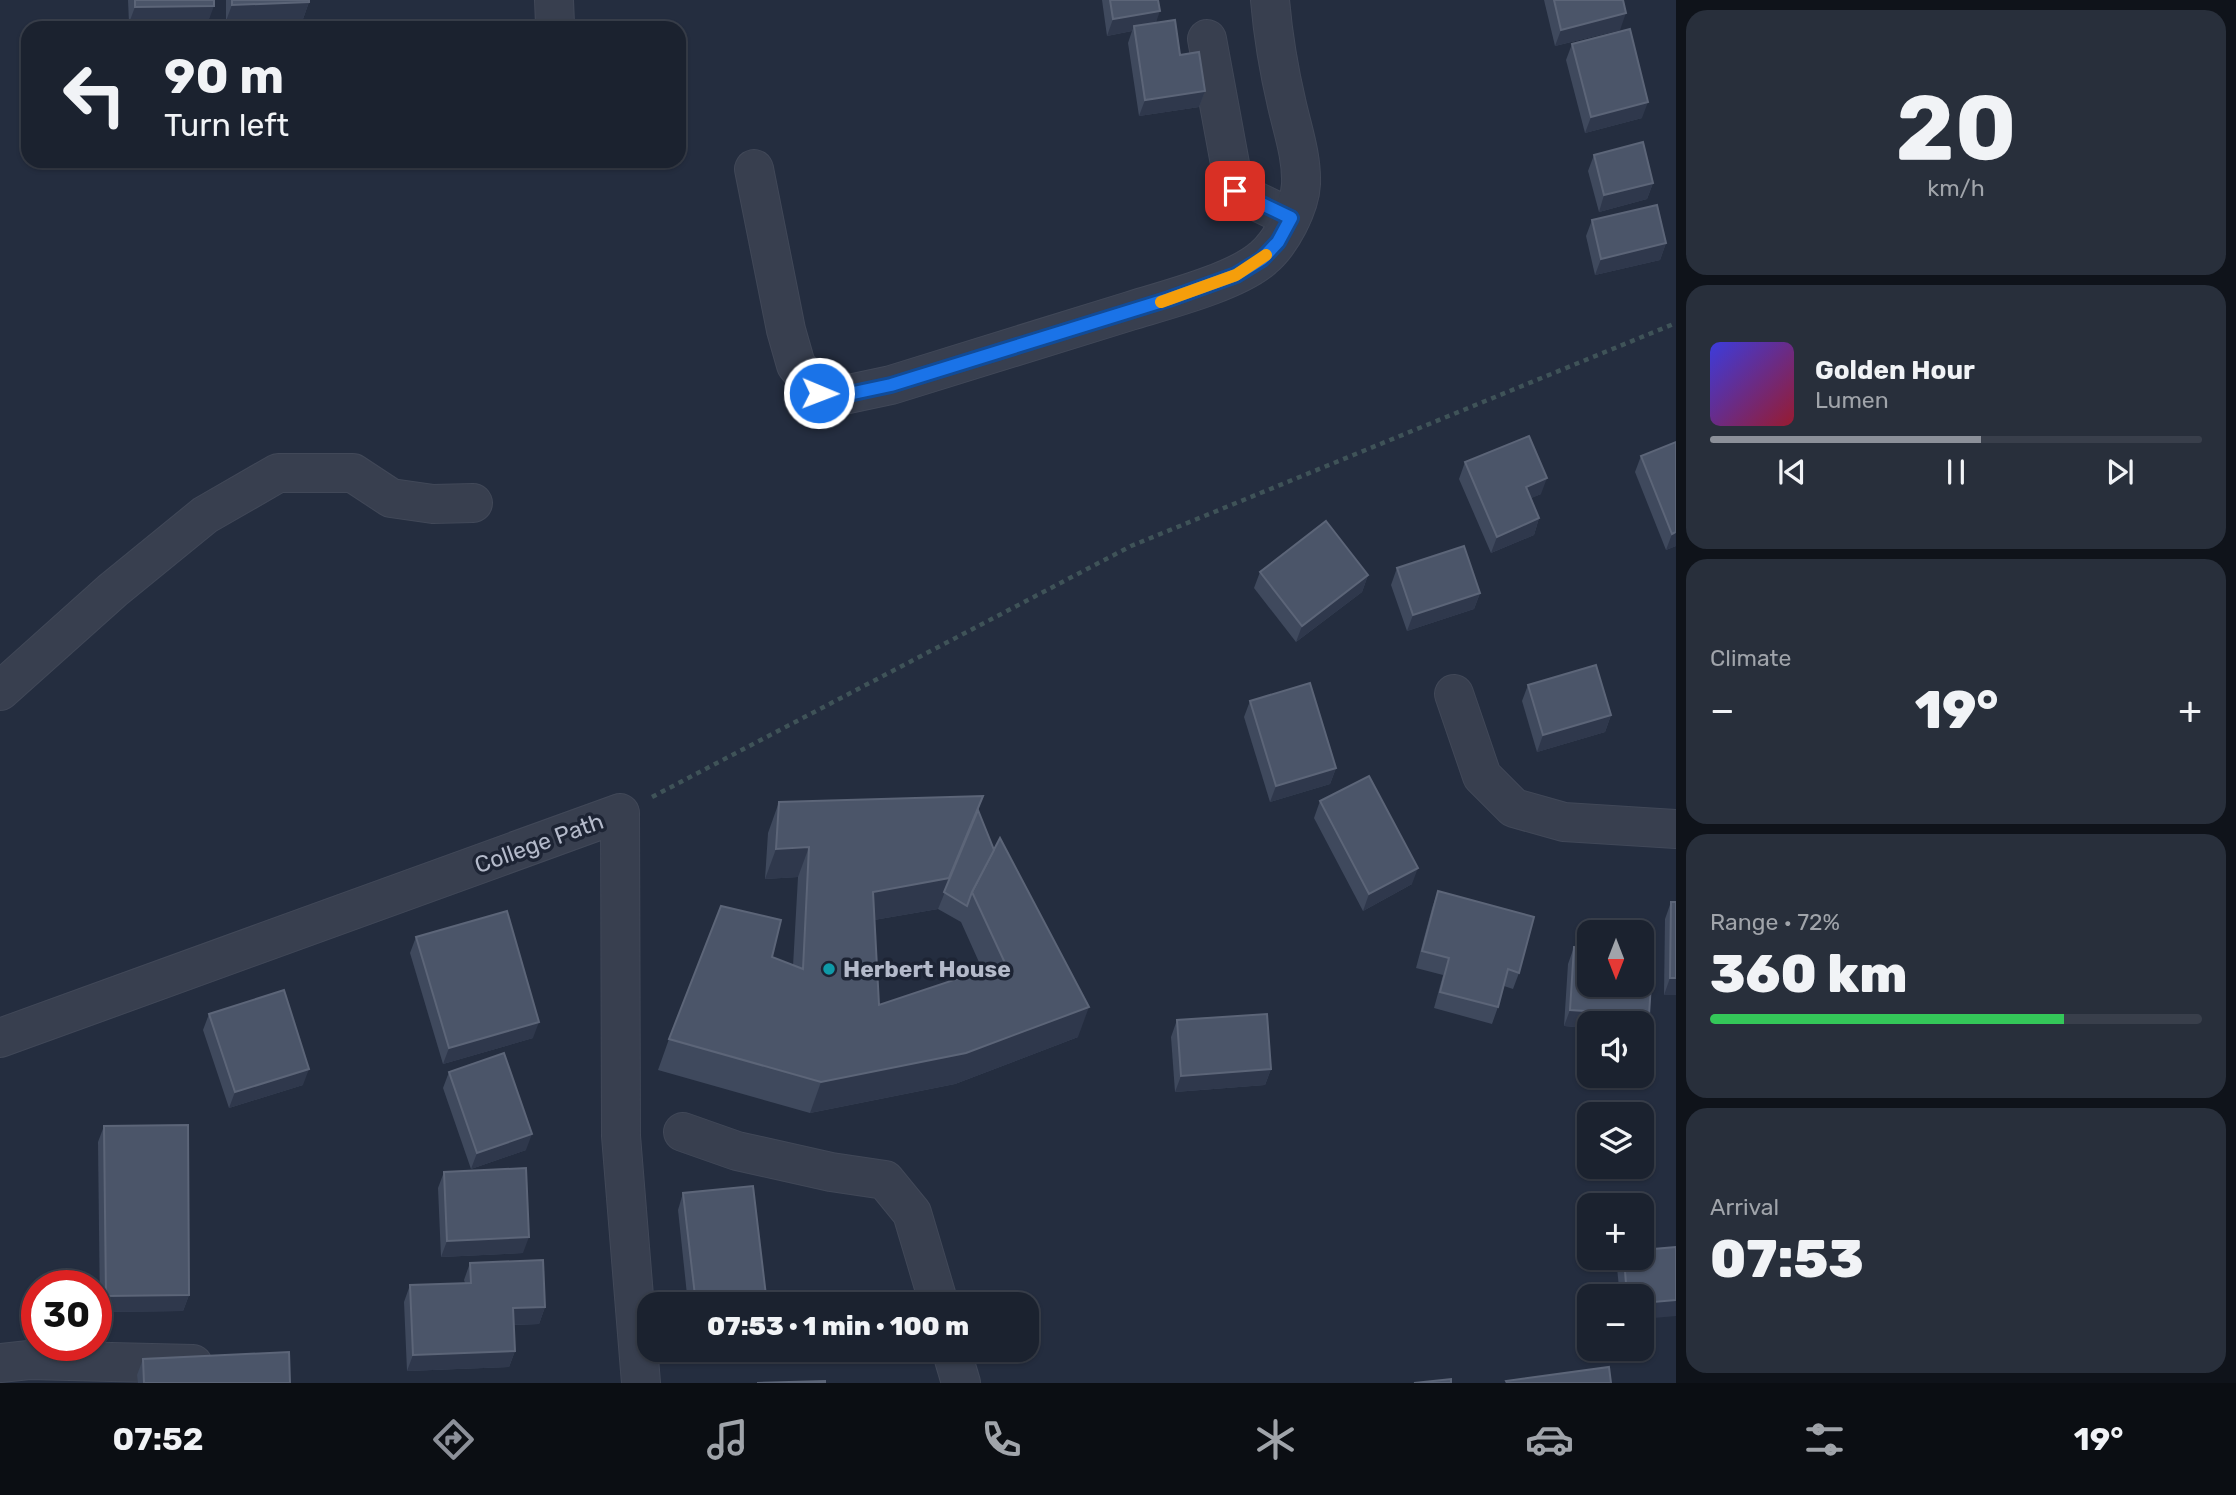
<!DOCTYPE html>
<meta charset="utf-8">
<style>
body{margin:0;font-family:Rubik,sans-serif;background:#282f3b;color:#f1f3f6;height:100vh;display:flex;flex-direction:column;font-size:26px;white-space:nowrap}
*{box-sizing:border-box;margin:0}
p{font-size:23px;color:#a0a4aa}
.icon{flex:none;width:38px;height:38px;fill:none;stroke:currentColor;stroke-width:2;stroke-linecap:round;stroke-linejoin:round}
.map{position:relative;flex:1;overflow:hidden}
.sheet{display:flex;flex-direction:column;gap:10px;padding:10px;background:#0f131a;width:560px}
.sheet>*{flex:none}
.guide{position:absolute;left:21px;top:21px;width:665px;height:147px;border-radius:21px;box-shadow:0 2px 5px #0004,0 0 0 2px #393f4b;background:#1b222f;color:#f1f3f6;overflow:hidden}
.needle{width:46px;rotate:180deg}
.buttons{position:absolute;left:1577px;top:920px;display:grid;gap:14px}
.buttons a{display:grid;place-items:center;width:77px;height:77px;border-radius:14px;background:#1b222f;box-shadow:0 2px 5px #0004,0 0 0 2px #393f4b;font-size:35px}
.speed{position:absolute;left:21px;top:1270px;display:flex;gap:14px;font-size:35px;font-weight:700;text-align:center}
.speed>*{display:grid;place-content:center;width:91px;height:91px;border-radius:50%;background:#1b222f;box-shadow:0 2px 5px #0004,0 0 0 2px #393f4b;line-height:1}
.speed .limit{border:10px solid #d22;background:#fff;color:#111}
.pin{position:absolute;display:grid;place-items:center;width:60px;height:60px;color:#fff;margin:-30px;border-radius:14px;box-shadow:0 4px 10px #0006}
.me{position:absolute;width:77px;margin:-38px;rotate:91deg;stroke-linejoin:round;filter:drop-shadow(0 0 5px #0008)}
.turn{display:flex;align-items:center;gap:24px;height:147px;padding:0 28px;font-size:32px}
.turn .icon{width:91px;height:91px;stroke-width:2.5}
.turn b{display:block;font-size:49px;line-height:60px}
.big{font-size:52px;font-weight:800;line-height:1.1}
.sheet .tile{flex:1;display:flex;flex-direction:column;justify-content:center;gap:10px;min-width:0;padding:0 24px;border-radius:21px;background:#282f3b}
.sheet .dial{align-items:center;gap:0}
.dial b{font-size:91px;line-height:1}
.song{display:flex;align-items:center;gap:21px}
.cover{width:84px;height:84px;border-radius:10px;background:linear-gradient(135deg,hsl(240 70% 55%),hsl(350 70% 35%))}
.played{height:7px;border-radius:4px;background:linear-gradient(90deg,#8c9099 55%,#393f4b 55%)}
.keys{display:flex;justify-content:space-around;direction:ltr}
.heat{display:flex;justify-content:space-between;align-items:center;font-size:38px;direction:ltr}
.charge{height:10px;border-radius:5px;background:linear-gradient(90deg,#34c759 72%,#393f4b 0)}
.trip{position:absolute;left:637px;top:1292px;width:402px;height:70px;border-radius:21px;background:#1b222f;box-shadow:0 2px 5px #0004,0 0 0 2px #393f4b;font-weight:800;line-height:70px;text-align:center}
.tabs{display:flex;height:112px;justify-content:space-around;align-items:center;background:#0b0e13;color:#a0a4aa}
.tabs .icon{width:49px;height:49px}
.tabs .on{color:#8c9099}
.tabs b{font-size:32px;color:#f1f3f6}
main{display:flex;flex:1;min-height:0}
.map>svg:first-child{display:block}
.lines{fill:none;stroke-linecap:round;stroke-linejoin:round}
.minor-casing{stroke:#414858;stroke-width:40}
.path{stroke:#3f5358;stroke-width:4.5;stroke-dasharray:5 5;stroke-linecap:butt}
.minor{stroke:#383f4f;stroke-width:38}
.wall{fill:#3f495d;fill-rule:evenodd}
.shaded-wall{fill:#2f384c}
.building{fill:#4b5569;stroke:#5c6578;stroke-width:2}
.route-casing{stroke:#114b97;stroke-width:18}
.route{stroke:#1a73e8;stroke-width:12}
.slow{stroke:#f59e0b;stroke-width:12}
.culture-dot{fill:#0f9aa8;stroke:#1d2434;stroke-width:2.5}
.labels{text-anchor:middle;stroke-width:7;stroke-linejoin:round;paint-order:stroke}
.street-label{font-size:23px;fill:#b4baca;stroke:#1d2434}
.poi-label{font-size:23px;font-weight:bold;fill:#b4baca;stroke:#1d2434;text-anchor:start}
</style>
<main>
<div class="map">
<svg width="1676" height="1383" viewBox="0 0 1676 1383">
<rect width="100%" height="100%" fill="#242d3f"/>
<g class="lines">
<!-- minor casing -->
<g class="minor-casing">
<g id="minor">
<path d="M 554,0 L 555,24"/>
<path d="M 1207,39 L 1235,191 L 1291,218"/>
<path d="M 754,169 L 786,330 L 796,365 L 819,393 L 844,395 L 891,385 C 970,360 1050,336 1130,311 C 1166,300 1236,282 1263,258 C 1281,243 1300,207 1301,184 C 1302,157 1293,131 1287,105 C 1279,71 1273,35 1270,0"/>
<path d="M 0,691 L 113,590 L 205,515 L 278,473 L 353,473 L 391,498 L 433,504 L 473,503"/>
<path d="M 1454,694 L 1482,776 L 1514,808 L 1564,822 L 1676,829"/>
<path d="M 0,1038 L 620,813 L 621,1136 L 641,1383"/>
<path d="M 683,1132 L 737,1151 L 831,1172 L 885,1180 L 912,1213 L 939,1304"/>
<path d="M 951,1349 L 961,1383"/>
<path d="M 0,1363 L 29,1360 L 193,1364"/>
</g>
</g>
<!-- path -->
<path class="path" d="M 652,797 L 1131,546 L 1676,323"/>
<!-- minor -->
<use href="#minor" class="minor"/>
</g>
<!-- wall -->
<g class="wall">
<path d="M 128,0 L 214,0 L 208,22 L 129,23 Z"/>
<path d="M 226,0 L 309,0 L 309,2 L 303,19 L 226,21 Z"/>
<path d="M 1102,0 L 1158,0 L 1156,23 L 1205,91 L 1199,107 L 1139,116 L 1128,43 L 1132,31 L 1107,36 Z"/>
<path d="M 1544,0 L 1623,0 L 1620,30 L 1555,46 Z"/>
<path d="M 1572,44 L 1642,118 L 1585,133 L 1566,60 Z"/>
<path d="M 1594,155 L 1653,183 L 1647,199 L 1599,212 L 1588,171 Z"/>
<path d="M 1592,220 L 1666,243 L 1660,260 L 1595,275 L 1586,236 Z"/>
<path d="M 1676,442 L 1676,546 L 1666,550 L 1635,472 L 1641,456 Z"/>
<path d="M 1465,462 L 1541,494 L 1531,498 L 1539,518 L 1534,535 L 1491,553 L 1459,479 Z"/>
<path d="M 1397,568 L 1480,593 L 1474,609 L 1407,631 L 1391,585 Z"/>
<path d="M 1260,572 L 1368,575 L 1362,592 L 1296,642 L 1254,588 Z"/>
<path d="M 1528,685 L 1611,715 L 1605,732 L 1537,752 L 1522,701 Z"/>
<path d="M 1250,701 L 1336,768 L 1330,784 L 1270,802 L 1244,717 Z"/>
<path d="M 983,796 L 978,810 L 994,850 L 1078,1037 L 955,1084 L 810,1113 L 658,1070 L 669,1039 L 772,957 L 793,966 L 798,877 L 765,879 L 768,833 L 779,802 ZM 938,909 L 961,922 L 983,971 L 879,1005 L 874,920 Z"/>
<path d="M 1320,801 L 1412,884 L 1363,911 L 1314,818 Z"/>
<path d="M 1438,891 L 1519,973 L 1513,989 L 1504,986 L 1498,1007 L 1492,1024 L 1434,1008 L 1443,975 L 1416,968 L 1432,908 Z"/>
<path d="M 1671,902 L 1676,995 L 1664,995 L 1665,919 Z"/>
<path d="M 416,937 L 533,1038 L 443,1064 L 410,953 Z"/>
<path d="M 1574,947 L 1649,1015 L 1643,1031 L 1589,1024 L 1589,1028 L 1564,1026 L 1568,964 Z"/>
<path d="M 209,1014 L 303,1085 L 229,1108 L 203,1030 Z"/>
<path d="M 1177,1020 L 1271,1069 L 1265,1085 L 1175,1092 L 1171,1037 Z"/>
<path d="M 449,1072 L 526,1150 L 471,1169 L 443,1088 Z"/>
<path d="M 104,1126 L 189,1295 L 183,1311 L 100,1312 L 98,1142 Z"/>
<path d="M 444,1172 L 523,1253 L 441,1257 L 438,1188 Z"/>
<path d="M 683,1193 L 767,1304 L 688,1304 L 678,1210 Z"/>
<path d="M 1621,1258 L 1642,1258 L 1642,1297 L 1620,1297 L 1617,1268 Z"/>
<path d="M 470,1263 L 545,1307 L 539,1324 L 513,1325 L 515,1351 L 509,1367 L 407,1371 L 404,1302 L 410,1285 L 465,1283 L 464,1280 Z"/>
<path d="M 143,1359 L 290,1383 L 138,1383 L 137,1375 Z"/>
</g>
<!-- shaded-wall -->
<g class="shaded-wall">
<path d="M 309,2 L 303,19 L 226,21 L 232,5 Z"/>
<path d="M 214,6 L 208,22 L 129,23 L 135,7 Z"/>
<path d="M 1160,11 L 1154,28 L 1134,26 L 1132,31 L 1107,36 L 1113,19 Z"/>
<path d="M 1626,13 L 1620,30 L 1555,46 L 1561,30 Z"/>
<path d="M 1205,91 L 1199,107 L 1139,116 L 1145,100 Z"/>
<path d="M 1648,102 L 1642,118 L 1585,133 L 1591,117 Z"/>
<path d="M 1653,183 L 1647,199 L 1599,212 L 1604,195 Z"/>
<path d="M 1666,243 L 1660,260 L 1595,275 L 1601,259 Z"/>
<path d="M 1547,478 L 1541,494 L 1520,503 L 1526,487 Z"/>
<path d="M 1539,518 L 1534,535 L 1491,553 L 1497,537 Z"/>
<path d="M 1676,532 L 1676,546 L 1666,550 L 1672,534 Z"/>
<path d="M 1368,575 L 1362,592 L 1296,642 L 1302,626 Z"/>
<path d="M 1480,593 L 1474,609 L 1407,631 L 1413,615 Z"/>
<path d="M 1611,715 L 1605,732 L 1537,752 L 1543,735 Z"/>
<path d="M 1336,768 L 1330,784 L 1270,802 L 1276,786 Z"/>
<path d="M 983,796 L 972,826 L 938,909 L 862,922 L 873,892 Z"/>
<path d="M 809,847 L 798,877 L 765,879 L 776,849 Z"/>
<path d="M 1418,868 L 1412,884 L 1363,911 L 1369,894 Z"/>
<path d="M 1670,978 L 1676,978 L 1676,995 L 1664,995 Z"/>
<path d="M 1089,1007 L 1078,1037 L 955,1084 L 810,1113 L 821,1082 Z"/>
<path d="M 1570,1010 L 1649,1015 L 1643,1031 L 1642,1031 L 1642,1024 L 1589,1024 L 1589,1028 L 1564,1026 Z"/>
<path d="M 539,1022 L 533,1038 L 443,1064 L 449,1048 Z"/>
<path d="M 309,1069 L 303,1085 L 229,1108 L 235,1092 Z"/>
<path d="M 1271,1069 L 1265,1085 L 1175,1092 L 1181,1076 Z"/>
<path d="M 532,1134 L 526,1150 L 471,1169 L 477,1153 Z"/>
<path d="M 529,1237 L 523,1253 L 441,1257 L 447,1241 Z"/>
<path d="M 189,1295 L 183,1311 L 100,1312 L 106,1296 Z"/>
<path d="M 1676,1300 L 1676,1316 L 1642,1319 L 1642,1303 Z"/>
<path d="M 545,1307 L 539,1324 L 507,1325 L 513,1308 Z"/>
<path d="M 515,1351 L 509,1367 L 407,1371 L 413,1355 Z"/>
</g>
<!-- building -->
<g class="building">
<path d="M 135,0 L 214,0 L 214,6 L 135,7 Z"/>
<path d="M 232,0 L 309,0 L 309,2 L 232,5 Z"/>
<path d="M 1110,0 L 1158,0 L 1160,11 L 1113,19 Z"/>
<path d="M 1554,0 L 1623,0 L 1626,13 L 1561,30 Z"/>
<path d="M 1175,20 L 1180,55 L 1199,52 L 1205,91 L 1145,100 L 1134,26 Z"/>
<path d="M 1630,29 L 1648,102 L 1591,117 L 1572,44 Z"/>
<path d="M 1643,142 L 1653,183 L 1604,195 L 1594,155 Z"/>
<path d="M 1657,205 L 1666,243 L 1601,259 L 1592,220 Z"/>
<path d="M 1529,436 L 1547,478 L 1526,487 L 1539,518 L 1497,537 L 1465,462 Z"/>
<path d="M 1676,442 L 1676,532 L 1672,534 L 1641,456 Z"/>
<path d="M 1326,521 L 1368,575 L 1302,626 L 1260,572 Z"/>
<path d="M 1464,546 L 1480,593 L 1413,615 L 1397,568 Z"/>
<path d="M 1596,665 L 1611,715 L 1543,735 L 1528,685 Z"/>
<path d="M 1310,683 L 1336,768 L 1276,786 L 1250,701 Z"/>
<path d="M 1369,776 L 1418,868 L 1369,894 L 1320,801 Z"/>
<path d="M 983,796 L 949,878 L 873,892 L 879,1005 L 1005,963 L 972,892 L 1000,838 L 1089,1007 L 966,1053 L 821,1082 L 669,1039 L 721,906 L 781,920 L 772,957 L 803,969 L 809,847 L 776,849 L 779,802 Z"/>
<path d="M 978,810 L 994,850 L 972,892 L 967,906 L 944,892 Z"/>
<path d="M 1438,891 L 1534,917 L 1519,973 L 1508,969 L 1498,1007 L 1440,992 L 1449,958 L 1422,951 Z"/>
<path d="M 1671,902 L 1676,902 L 1676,978 L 1670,978 Z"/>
<path d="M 507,911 L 539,1022 L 449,1048 L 416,937 Z"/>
<path d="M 1574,947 L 1589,948 L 1589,985 L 1642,985 L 1642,951 L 1653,952 L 1649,1015 L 1570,1010 Z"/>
<path d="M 284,990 L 309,1069 L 235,1092 L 209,1014 Z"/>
<path d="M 1267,1014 L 1271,1069 L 1181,1076 L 1177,1020 Z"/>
<path d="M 504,1053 L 532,1134 L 477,1153 L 449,1072 Z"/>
<path d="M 188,1125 L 189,1295 L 106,1296 L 104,1126 Z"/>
<path d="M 526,1168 L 529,1237 L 447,1241 L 444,1172 Z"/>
<path d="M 753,1186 L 767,1304 L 696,1304 L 683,1193 Z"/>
<path d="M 1676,1247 L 1676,1300 L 1642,1303 L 1642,1297 L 1627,1297 L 1624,1258 L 1642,1258 L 1642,1250 Z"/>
<path d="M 543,1260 L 545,1307 L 513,1308 L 515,1351 L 413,1355 L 410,1285 L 471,1283 L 470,1263 Z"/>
<path d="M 289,1352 L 290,1383 L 144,1383 L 143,1359 Z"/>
<path d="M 1609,1367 L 1611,1383 L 1507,1383 L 1506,1381 Z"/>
<path d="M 1451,1379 L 1451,1383 L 1414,1383 Z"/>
<path d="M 825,1381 L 825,1383 L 757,1383 Z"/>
</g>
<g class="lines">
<!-- route casing -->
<g class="route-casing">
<path id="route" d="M 819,393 L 844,395 L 891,385 L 1169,299 L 1236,275 L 1262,259 L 1278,242 L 1291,218 L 1235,191"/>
</g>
<!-- route -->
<use href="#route" class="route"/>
<!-- slow -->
<path class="slow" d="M 1161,302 L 1236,275 L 1266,255"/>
</g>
<!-- markers -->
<circle class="culture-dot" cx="829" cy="969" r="7"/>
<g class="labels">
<!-- street labels -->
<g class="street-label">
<text transform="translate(539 843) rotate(-20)" y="8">College Path</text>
</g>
<!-- poi labels -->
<g class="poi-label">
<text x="843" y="977">Herbert House</text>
</g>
</g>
</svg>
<div class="buttons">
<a><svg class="needle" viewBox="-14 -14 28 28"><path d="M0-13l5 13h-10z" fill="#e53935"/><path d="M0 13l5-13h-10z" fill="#a0a4aa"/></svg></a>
<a><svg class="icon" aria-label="sound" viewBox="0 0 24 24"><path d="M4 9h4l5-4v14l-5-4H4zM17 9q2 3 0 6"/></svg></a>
<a><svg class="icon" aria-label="layers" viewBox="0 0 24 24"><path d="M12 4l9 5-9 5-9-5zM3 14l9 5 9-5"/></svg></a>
<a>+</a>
<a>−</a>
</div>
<div class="speed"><div class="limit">30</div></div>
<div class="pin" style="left:1235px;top:191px;background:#d93025"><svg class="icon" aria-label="arrive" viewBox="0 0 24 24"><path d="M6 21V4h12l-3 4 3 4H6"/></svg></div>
<svg class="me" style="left:819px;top:393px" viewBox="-20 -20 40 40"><circle r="17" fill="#1a73e8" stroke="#fff" stroke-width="3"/><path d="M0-11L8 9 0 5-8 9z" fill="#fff"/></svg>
<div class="trip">07:53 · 1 min · 100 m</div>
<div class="guide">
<div class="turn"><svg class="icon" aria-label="left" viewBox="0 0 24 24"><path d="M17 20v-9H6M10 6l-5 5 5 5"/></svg><div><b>90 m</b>Turn left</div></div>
</div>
</div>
<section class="sheet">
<div class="tile dial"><b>20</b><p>km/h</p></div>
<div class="tile">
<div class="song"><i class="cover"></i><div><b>Golden Hour</b><p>Lumen</p></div></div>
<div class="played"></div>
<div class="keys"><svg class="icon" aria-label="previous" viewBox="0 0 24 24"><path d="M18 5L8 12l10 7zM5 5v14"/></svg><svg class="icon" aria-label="pause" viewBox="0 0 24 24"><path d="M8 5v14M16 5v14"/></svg><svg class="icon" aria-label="next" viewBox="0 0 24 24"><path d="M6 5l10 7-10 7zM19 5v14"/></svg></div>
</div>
<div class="tile"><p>Climate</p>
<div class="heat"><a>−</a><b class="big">19°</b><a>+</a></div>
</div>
<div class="tile"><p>Range · 72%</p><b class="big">360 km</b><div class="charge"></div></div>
<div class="tile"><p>Arrival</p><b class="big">07:53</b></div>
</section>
</main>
<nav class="tabs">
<b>07:52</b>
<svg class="icon on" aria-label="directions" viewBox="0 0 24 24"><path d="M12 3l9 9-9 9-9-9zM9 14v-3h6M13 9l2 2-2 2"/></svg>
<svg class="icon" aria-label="music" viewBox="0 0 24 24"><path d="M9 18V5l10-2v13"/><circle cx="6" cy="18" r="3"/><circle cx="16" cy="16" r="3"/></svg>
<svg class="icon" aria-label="phone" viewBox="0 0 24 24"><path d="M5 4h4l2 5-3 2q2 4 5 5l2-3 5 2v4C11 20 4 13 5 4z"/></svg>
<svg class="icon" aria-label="climate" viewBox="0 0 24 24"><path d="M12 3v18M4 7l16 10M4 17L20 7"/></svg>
<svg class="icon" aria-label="car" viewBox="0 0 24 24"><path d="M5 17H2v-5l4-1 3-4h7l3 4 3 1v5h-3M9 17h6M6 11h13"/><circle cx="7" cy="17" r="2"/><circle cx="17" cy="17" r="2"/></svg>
<svg class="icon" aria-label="filters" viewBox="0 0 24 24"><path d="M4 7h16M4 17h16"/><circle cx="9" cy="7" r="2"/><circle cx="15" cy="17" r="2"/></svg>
<b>19°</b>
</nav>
